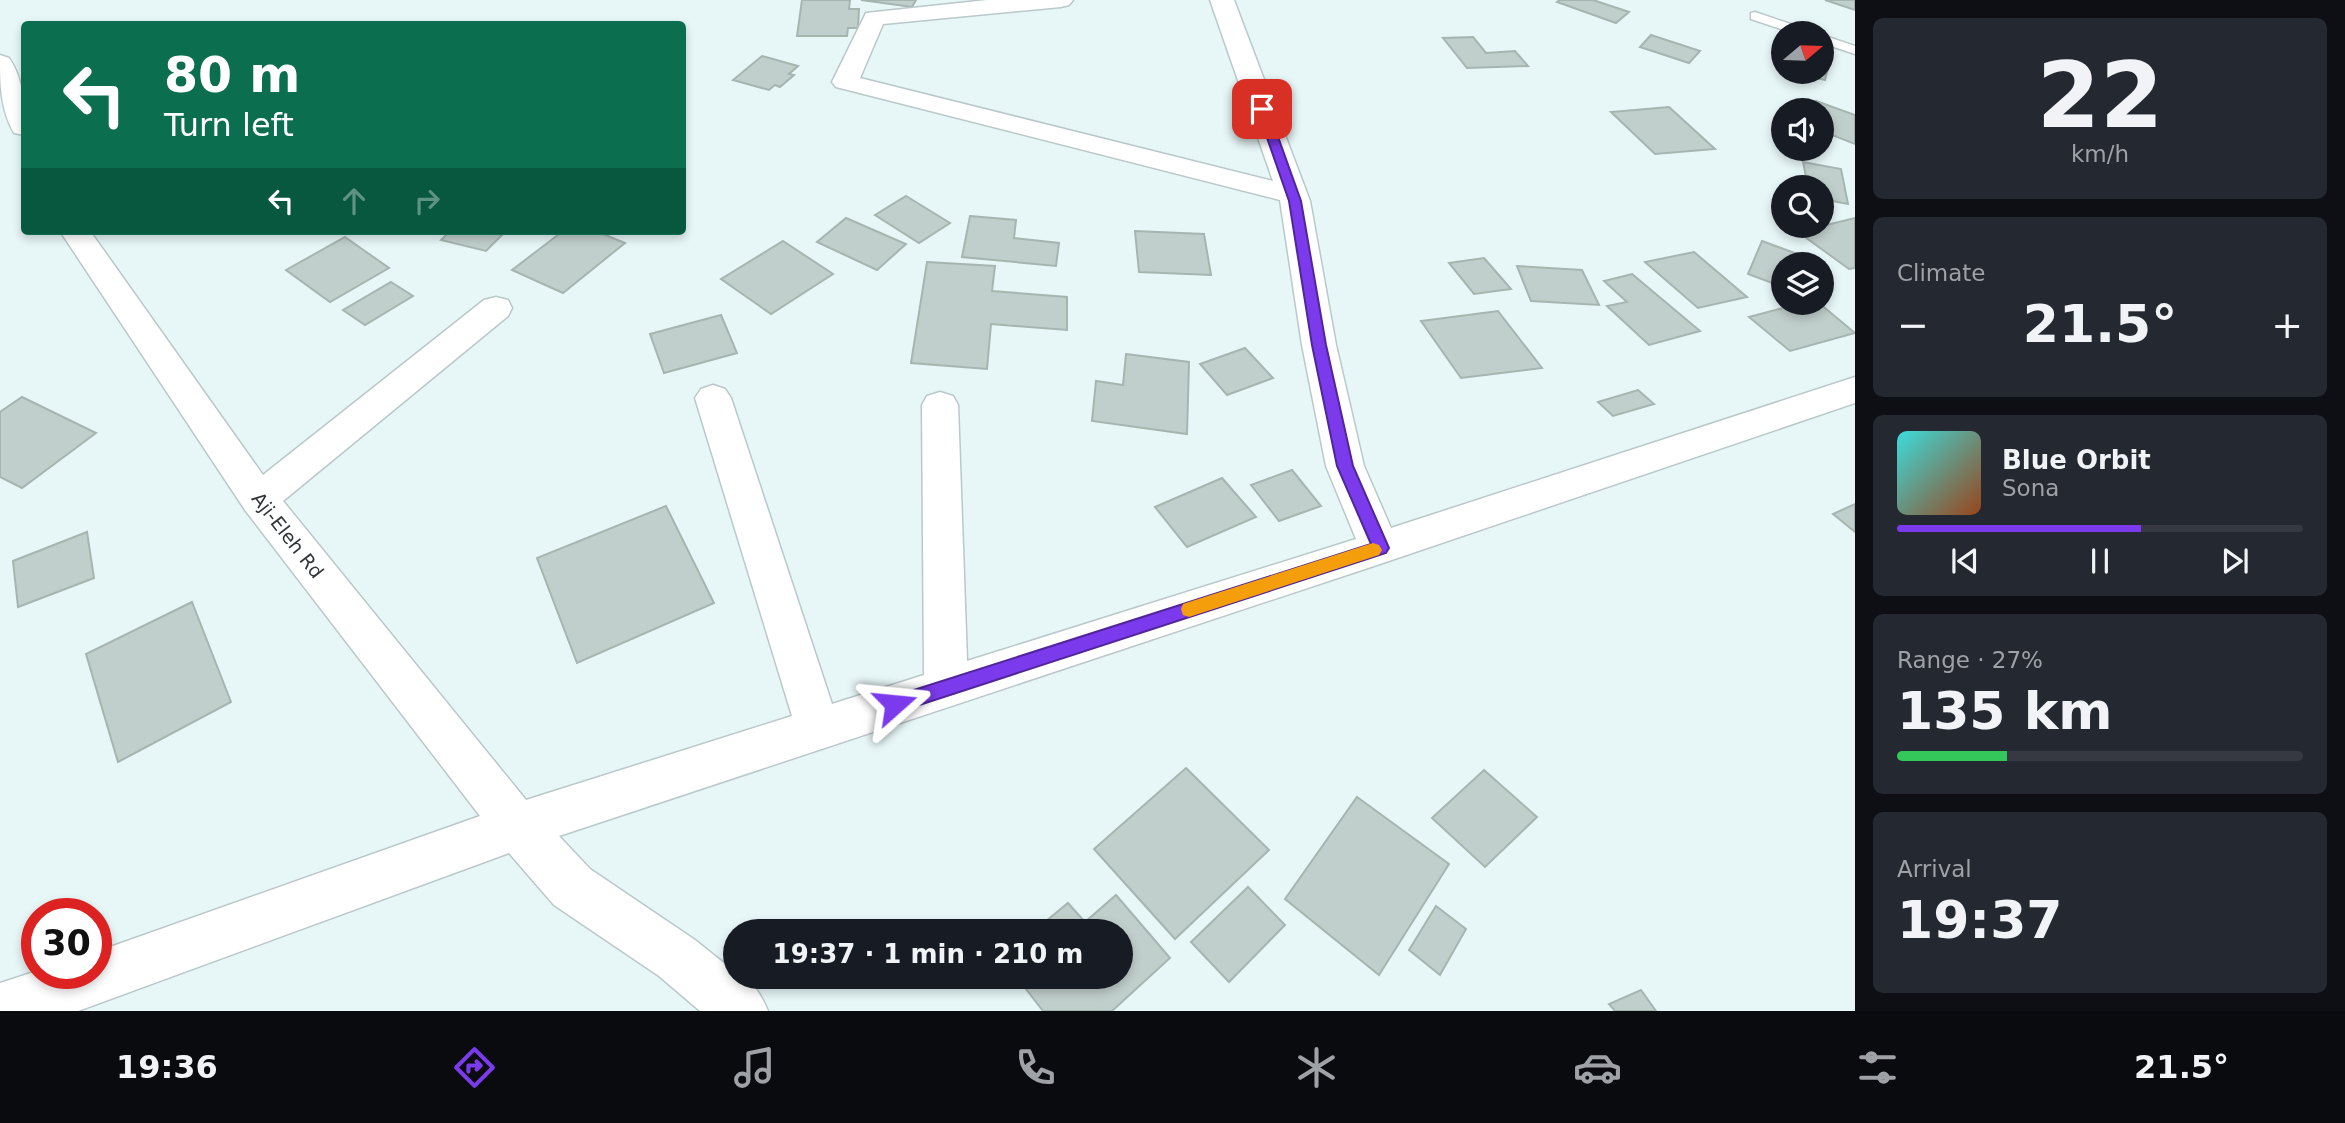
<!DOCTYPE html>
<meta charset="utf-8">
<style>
body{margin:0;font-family:"DejaVu Sans",sans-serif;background:#242831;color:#f1f3f6;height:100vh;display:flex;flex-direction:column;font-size:26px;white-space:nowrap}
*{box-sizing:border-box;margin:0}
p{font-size:23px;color:#9ea1a6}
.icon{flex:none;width:38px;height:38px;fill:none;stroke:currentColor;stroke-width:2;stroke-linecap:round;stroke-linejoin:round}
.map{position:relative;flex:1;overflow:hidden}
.panel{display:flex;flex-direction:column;gap:18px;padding:18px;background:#0d0f14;width:490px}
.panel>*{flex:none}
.guide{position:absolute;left:21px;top:21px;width:665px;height:214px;border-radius:7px;box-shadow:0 4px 10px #0003;background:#0b6e4f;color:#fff;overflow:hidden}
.needle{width:46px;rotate:71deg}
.buttons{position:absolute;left:1771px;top:21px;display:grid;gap:14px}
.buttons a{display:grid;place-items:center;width:63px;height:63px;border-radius:50%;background:#171b24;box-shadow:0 4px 10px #0003;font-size:35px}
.speed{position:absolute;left:21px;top:898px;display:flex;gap:14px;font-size:35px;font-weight:700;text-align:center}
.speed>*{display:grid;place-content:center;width:91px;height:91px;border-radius:50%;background:#171b24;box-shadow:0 4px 10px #0003;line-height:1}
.speed .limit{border:10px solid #d22;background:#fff;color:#111}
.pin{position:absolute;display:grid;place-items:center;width:60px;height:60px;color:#fff;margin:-30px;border-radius:14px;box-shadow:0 4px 10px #0006}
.me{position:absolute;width:77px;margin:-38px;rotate:72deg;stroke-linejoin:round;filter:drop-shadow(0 0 5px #0008)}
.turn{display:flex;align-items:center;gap:24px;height:147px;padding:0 28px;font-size:32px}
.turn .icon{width:91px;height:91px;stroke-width:2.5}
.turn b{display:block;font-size:49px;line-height:60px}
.lanes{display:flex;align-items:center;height:66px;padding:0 28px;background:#0003;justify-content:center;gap:35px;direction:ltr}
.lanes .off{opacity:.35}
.big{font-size:52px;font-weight:600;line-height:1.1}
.panel .widget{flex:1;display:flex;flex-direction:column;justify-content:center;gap:10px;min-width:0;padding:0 24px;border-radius:10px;background:#242831}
.panel .dial{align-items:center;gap:0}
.dial b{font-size:91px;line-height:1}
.song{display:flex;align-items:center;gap:21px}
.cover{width:84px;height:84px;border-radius:10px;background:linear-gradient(135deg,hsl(180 70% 55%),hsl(20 70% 35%))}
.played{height:7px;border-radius:4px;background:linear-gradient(90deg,#7c3aed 60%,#363941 60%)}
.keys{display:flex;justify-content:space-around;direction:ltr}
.heat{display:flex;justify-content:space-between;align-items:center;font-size:38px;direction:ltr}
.charge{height:10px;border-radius:5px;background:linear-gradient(90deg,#34c759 27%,#363941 0)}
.trip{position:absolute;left:723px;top:919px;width:410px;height:70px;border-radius:35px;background:#171b24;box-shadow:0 4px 10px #0003;font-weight:600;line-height:70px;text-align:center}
.menu{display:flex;height:112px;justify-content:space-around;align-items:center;background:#090b0e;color:#9ea1a6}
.menu .icon{width:49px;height:49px}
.menu .active{color:#7c3aed}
.menu b{font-size:32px;color:#f1f3f6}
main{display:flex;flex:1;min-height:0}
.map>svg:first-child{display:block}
.building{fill:#c1cfcc;stroke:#a7b5b1;stroke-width:2}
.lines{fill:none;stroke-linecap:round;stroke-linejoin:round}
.lane-casing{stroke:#bac8c9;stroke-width:3}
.street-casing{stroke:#bac8c9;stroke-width:3}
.lane{fill:#fff;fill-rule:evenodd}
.street{fill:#fff;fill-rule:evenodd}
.route{fill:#7c3aed;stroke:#51269a;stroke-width:2}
.slow{fill:#f59e0b}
.labels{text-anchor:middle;stroke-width:6;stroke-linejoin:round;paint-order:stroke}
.street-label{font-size:19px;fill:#303637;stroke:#fff}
</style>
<main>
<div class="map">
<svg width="1855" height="1011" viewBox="0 0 1855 1011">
<rect width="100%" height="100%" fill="#e7f6f7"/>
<!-- building -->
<g class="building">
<path d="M 802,0 L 850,0 L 849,9 L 859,9 L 858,28 L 848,28 L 847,36 L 797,36 Z"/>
<path d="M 861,0 L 916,0 L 912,7 Z"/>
<path d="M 1560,0 L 1593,0 L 1629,12 L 1616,23 L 1557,2 Z"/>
<path d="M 1825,0 L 1855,0 L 1855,10 Z"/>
<path d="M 1651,35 L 1700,51 L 1689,63 L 1640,47 Z"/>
<path d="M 1473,37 L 1486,53 L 1515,51 L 1528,66 L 1467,68 L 1443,38 Z"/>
<path d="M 762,56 L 798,66 L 789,74 L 794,75 L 780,87 L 775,85 L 769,90 L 733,80 Z"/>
<path d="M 1822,62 L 1829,64 L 1825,80 L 1793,72 L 1822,72 Z"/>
<path d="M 1816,101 L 1855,115 L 1855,144 L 1822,131 L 1822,110 L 1807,110 Z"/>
<path d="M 1669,107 L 1715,149 L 1655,154 L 1611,112 Z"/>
<path d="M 1803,162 L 1841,169 L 1848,204 L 1822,199 L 1822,187 L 1808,187 Z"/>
<path d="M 906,196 L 950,223 L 919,243 L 875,215 Z"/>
<path d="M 970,216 L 1016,220 L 1014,238 L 1059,243 L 1056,266 L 962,257 Z"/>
<path d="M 846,218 L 906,244 L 877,270 L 817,242 Z"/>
<path d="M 1855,218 L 1855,268 L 1849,269 L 1798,232 Z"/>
<path d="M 450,231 L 506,231 L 486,251 L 441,240 Z"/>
<path d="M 563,231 L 596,231 L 625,243 L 563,293 L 512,270 Z"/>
<path d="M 1135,231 L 1204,234 L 1211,275 L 1139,272 Z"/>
<path d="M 345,237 L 389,268 L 330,302 L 286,270 Z"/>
<path d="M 783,241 L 833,274 L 771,314 L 721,279 Z"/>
<path d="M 1762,241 L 1803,256 L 1800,264 L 1783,264 L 1783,287 L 1748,274 Z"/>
<path d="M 1694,252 L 1747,297 L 1698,308 L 1645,262 Z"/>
<path d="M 1484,258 L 1511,289 L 1474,294 L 1449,263 Z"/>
<path d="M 927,262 L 995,266 L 992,291 L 1067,297 L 1067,330 L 991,324 L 987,369 L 911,363 Z"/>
<path d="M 1517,266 L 1582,270 L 1599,305 L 1531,301 Z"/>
<path d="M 1632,274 L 1700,331 L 1649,345 L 1607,306 L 1627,302 L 1604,281 Z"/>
<path d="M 391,282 L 413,296 L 365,325 L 343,310 Z"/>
<path d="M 1802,303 L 1819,303 L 1855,333 L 1790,351 L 1749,317 Z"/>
<path d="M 1498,311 L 1542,368 L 1461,378 L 1421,321 Z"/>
<path d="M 721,315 L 737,353 L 664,373 L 650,334 Z"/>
<path d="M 1245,348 L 1273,378 L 1227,395 L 1200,364 Z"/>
<path d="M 1126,354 L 1189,362 L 1187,434 L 1092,421 L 1096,381 L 1123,385 Z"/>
<path d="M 1638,390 L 1654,404 L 1613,416 L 1598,402 Z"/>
<path d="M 22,397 L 96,433 L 22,488 L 0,477 L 0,412 Z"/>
<path d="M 1292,470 L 1321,506 L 1279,521 L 1251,485 Z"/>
<path d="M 1222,478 L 1256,517 L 1187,547 L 1155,507 Z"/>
<path d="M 1855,504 L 1855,532 L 1833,514 Z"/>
<path d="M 666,506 L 714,603 L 577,663 L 537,558 Z"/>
<path d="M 87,532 L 94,578 L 18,607 L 13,561 Z"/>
<path d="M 192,602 L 231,702 L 118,762 L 86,654 Z"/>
<path d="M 1186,768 L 1269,850 L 1175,939 L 1094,849 Z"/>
<path d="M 1484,770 L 1537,817 L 1485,867 L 1432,818 Z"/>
<path d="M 1357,797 L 1449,864 L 1379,975 L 1285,899 Z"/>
<path d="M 1248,887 L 1285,925 L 1229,982 L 1191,942 Z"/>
<path d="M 1116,895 L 1170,958 L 1112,1011 L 1043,1011 L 1016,976 L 1120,976 L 1120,931 L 1034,931 L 1068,903 L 1085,922 Z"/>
<path d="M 1436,906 L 1466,929 L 1440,975 L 1409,950 Z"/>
<path d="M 1641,990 L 1656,1011 L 1615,1011 L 1609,1004 Z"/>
</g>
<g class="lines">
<!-- lane casing -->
<g class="lane-casing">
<g id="lane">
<path d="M 1755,12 L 1808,30 L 1810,33 L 1793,33 L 1751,19 L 1751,13 Z"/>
<path d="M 1822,35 L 1855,46 L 1855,54 L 1822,43 Z"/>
</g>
</g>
<!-- street casing -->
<g class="street-casing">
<g id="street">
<path d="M 987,0 L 1073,0 L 1069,5 L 1061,7 L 883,24 L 860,78 L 1273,181 L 1210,0 L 1234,0 L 1310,201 L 1336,345 L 1364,466 L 1391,528 L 1855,377 L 1855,403 L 1380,564 L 559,836 L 590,869 L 695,940 L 735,972 L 735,976 C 753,978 762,997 768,1011 L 700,1011 L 659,976 L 554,905 L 509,853 L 78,1011 L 0,1011 L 0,983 L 37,971 L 96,973 L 96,952 L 480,816 L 245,510 L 60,231 L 90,231 L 263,475 L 484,300 L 496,297 L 508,300 L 512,308 L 508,316 L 283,501 L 526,800 L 792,716 L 695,398 L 701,389 L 713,385 L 725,389 L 731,398 L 832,704 L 924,675 L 922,405 L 927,396 L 940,392 L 953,396 L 958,405 L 967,661 L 1356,539 L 1326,466 L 1302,345 L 1280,200 L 836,87 L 832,82 L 866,13 Z"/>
<path d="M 0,55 L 9,58 C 25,81 24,107 24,135 L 14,133 C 0,109 0,82 0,55 Z"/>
</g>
</g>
<!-- lane -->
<use href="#lane" class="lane"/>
<!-- street -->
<use href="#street" class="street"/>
</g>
<!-- route -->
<path class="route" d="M 1262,105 L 1268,109 L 1301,201 L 1326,345 L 1353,466 L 1389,548 L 1386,553 L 895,713 L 889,710 L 886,704 L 889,698 L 895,696 L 1371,544 L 1337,466 L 1312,345 L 1289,201 L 1257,109 Z"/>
<!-- slow -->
<path class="slow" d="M 1373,543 L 1379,545 L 1382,550 L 1379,555 L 1189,617 L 1183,615 L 1181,609 L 1183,604 L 1189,602 Z"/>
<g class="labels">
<!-- street labels -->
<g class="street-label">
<text transform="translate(288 535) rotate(52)" y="7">Aji-Eleh Rd</text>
</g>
</g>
</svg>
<div class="buttons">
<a><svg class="needle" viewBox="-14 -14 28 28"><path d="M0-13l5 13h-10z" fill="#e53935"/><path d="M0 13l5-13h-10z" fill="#9ea1a6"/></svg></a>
<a><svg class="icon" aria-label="sound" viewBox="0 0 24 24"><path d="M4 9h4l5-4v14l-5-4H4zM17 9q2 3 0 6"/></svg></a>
<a><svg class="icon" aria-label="search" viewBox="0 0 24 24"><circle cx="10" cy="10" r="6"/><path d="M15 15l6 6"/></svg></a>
<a><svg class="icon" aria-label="layers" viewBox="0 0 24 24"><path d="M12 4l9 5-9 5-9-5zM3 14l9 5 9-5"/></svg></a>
</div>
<div class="speed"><div class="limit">30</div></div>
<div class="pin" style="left:1262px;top:109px;background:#d93025"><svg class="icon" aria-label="arrive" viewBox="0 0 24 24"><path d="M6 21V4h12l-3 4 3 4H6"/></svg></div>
<svg class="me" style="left:895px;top:704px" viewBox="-20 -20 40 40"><path d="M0-17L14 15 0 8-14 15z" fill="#7c3aed" stroke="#fff" stroke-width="4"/></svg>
<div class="trip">19:37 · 1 min · 210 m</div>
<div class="guide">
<div class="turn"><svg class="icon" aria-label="left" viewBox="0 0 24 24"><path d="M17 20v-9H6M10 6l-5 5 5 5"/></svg><div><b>80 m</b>Turn left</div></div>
<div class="lanes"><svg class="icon" aria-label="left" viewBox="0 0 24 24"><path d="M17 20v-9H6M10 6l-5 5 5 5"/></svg><svg class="icon off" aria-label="ahead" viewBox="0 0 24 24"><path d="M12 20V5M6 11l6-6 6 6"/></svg><svg class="icon off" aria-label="right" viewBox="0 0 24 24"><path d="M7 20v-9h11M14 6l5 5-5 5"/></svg></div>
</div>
</div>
<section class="panel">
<div class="widget dial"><b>22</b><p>km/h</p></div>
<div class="widget"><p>Climate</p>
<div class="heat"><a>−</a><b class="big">21.5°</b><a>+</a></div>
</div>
<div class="widget">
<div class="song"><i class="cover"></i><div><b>Blue Orbit</b><p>Sona</p></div></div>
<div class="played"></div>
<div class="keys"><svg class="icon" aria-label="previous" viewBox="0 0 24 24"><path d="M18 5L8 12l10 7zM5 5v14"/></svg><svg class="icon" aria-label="pause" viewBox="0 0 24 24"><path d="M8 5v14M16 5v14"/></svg><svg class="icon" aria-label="next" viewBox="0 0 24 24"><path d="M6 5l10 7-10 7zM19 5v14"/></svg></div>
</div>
<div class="widget"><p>Range · 27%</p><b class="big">135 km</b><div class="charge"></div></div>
<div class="widget"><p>Arrival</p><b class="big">19:37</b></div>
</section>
</main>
<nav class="menu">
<b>19:36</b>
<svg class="icon active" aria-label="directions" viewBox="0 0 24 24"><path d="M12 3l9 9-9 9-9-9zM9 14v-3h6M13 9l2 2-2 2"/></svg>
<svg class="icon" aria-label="music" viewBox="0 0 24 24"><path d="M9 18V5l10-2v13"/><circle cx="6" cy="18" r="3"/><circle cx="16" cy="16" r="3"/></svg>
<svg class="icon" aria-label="phone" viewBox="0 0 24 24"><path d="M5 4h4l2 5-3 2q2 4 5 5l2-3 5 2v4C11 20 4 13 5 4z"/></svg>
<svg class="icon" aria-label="climate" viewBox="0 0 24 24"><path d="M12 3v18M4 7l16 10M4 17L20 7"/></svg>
<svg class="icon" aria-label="car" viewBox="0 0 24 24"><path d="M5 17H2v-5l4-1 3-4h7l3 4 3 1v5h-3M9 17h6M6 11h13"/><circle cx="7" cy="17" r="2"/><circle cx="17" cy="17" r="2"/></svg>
<svg class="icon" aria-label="filters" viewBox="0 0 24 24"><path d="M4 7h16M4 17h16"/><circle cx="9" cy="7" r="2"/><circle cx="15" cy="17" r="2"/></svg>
<b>21.5°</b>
</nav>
